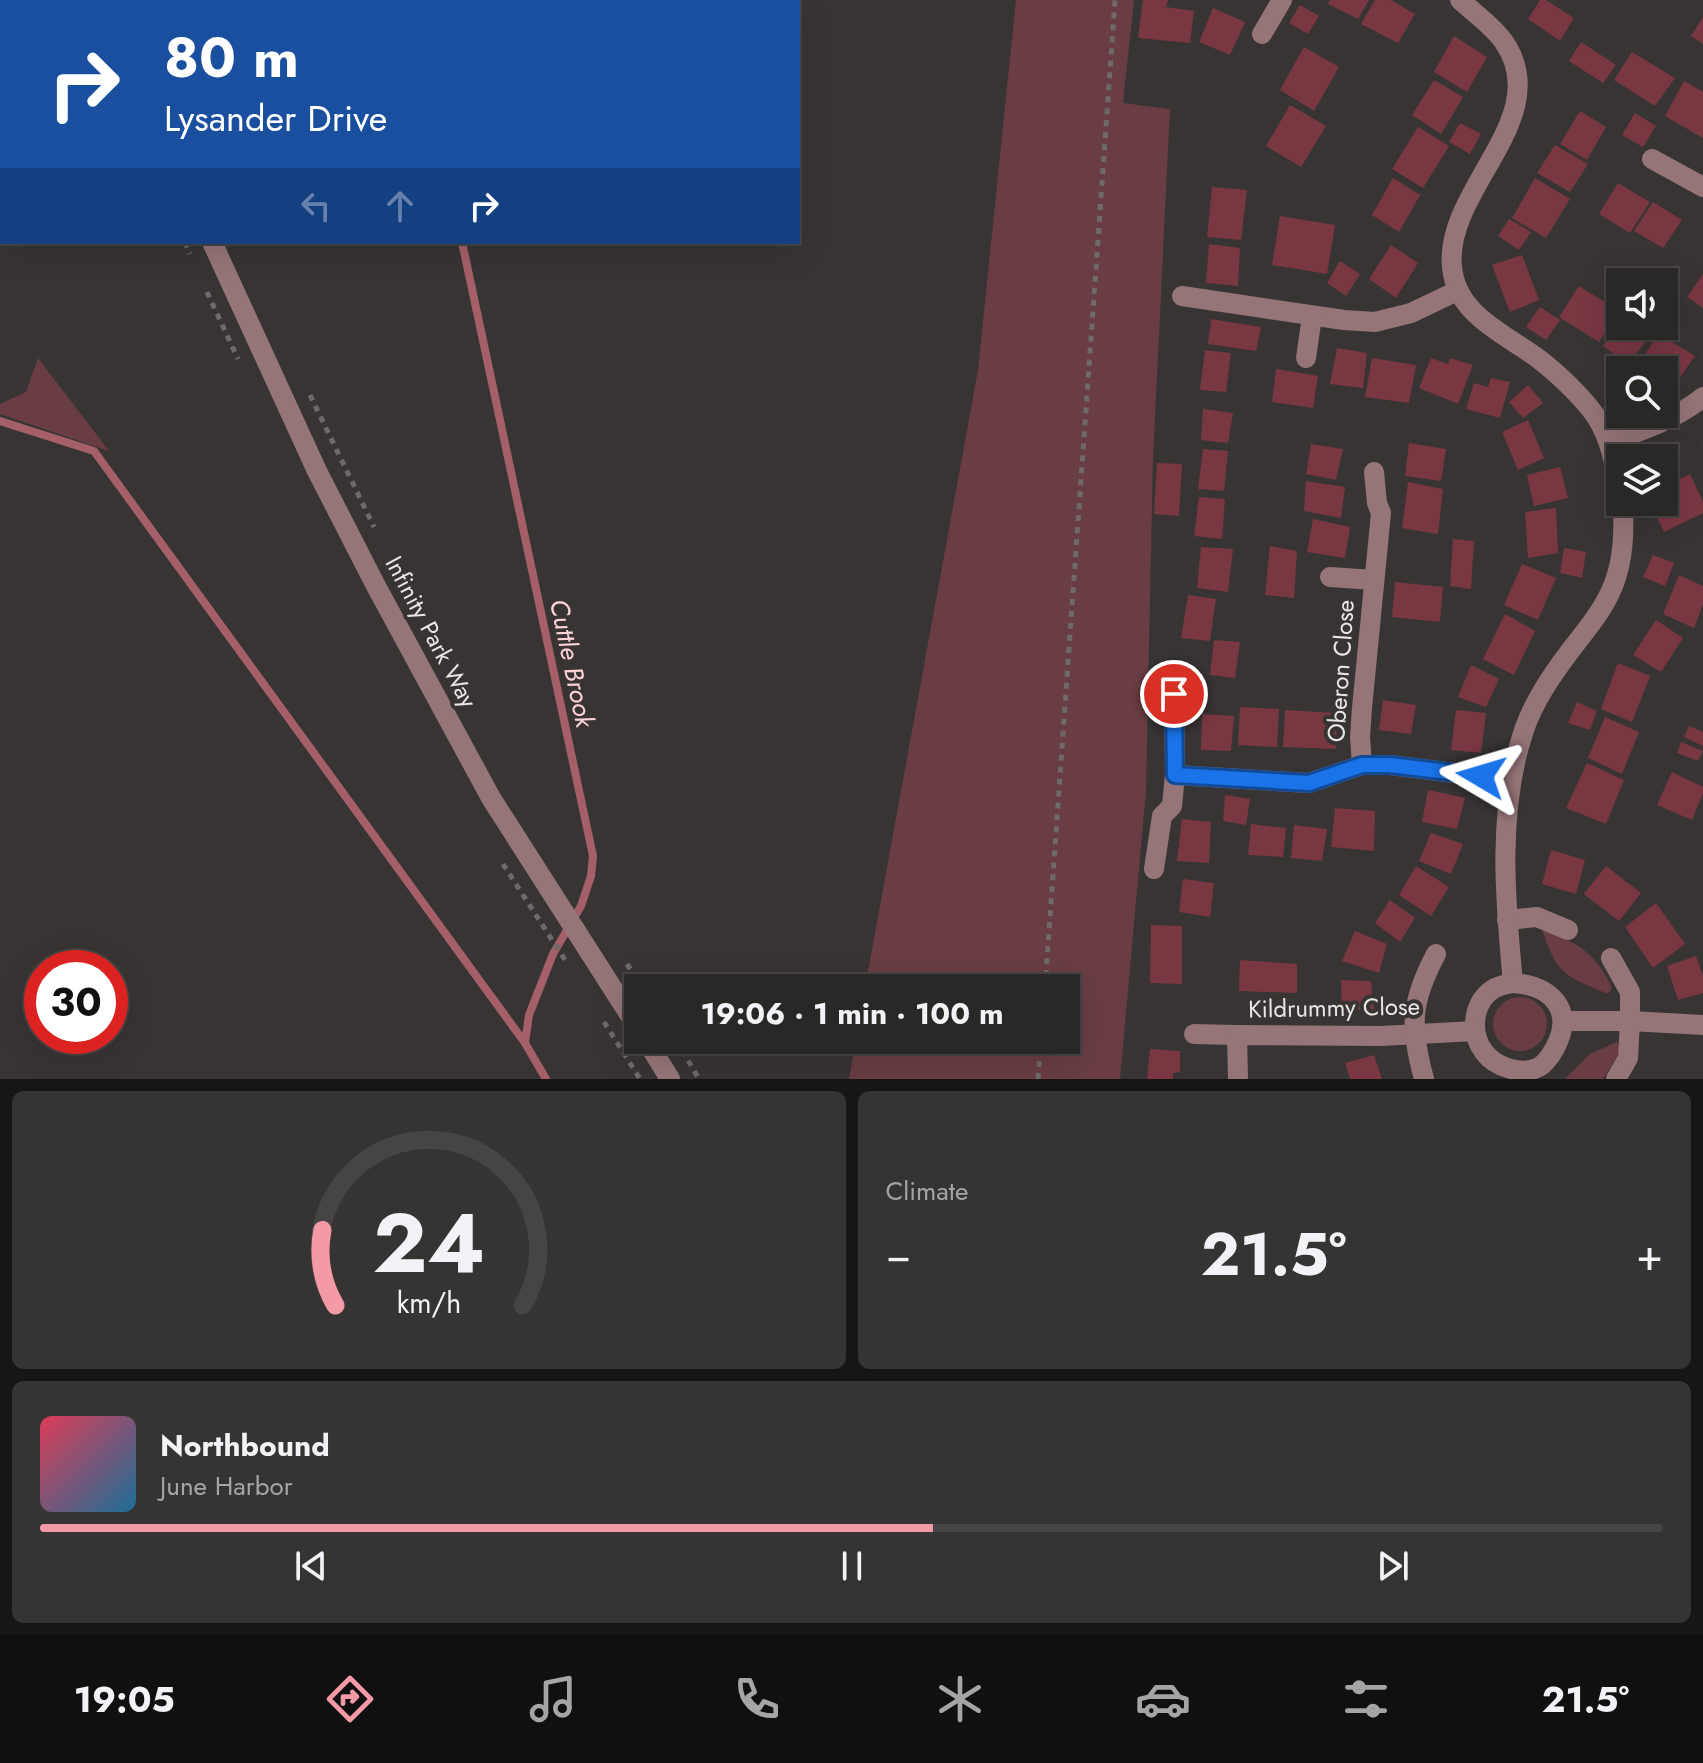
<!DOCTYPE html>
<meta charset="utf-8">
<style>
body{margin:0;font-family:Jost,sans-serif;background:#363333;color:#f1f3f6;height:100vh;display:flex;flex-direction:column;font-size:30px;white-space:nowrap}
*{box-sizing:border-box;margin:0}
p{font-size:26px;color:#a5a5a7}
.icon{flex:none;width:44px;height:44px;fill:none;stroke:currentColor;stroke-width:2;stroke-linecap:round;stroke-linejoin:round}
.map{position:relative;height:1079px;overflow:hidden}
.drawer{display:flex;flex-direction:column;gap:12px;padding:12px;background:#171515;flex:1}
.drawer>*{flex:none}
.banner{position:absolute;left:0px;top:0px;width:800px;height:244px;box-shadow:0 8px 32px #0002,0 0 0 2px #464444;background:#1a4fa0;color:#fff;overflow:hidden}
.fabs{position:absolute;left:1606px;top:268px;display:grid;gap:16px}
.fabs a{display:grid;place-items:center;width:72px;height:72px;border-radius:0px;background:#2a2727;box-shadow:0 8px 32px #0002,0 0 0 2px #464444;font-size:40px}
.speed{position:absolute;left:24px;top:950px;display:flex;gap:16px;font-size:40px;font-weight:700;text-align:center}
.speed>*{display:grid;place-content:center;width:104px;height:104px;border-radius:50%;background:#2a2727;box-shadow:0 8px 32px #0002,0 0 0 2px #464444;line-height:1}
.speed .limit{border:12px solid #d22;background:#fff;color:#111}
.pin{position:absolute;display:grid;place-items:center;width:68px;height:68px;color:#fff;margin:-34px;border:4px solid #fff;border-radius:50%;box-shadow:0 2px 8px #0007}
.me{position:absolute;width:88px;margin:-44px;rotate:277deg;stroke-linejoin:round;filter:drop-shadow(0 0 6px #0008)}
.turn{display:flex;align-items:center;gap:28px;height:168px;padding:0 32px;font-size:36px}
.turn .icon{width:104px;height:104px;stroke-width:2.5}
.turn b{display:block;font-size:56px;line-height:68px}
.lanes{display:flex;align-items:center;height:76px;padding:0 32px;background:#0003;justify-content:center;gap:40px;direction:ltr}
.lanes .off{opacity:.35}
.big{font-size:60px;font-weight:700;line-height:1.1}
.drawer .widget{flex:1;display:flex;flex-direction:column;justify-content:center;gap:12px;min-width:0;padding:0 28px;border-radius:12px;background:#363333}
.drawer .dial{align-items:center;gap:0}
.dial svg{height:208px;overflow:visible;fill:none;stroke:#464444;stroke-width:7;stroke-linecap:round;text-anchor:middle}
.dial text{fill:#f1f3f6;stroke:none}
.song{display:flex;align-items:center;gap:24px}
.cover{width:96px;height:96px;border-radius:12px;background:linear-gradient(135deg,hsl(350 70% 55%),hsl(200 70% 35%))}
.played{height:8px;border-radius:4px;background:linear-gradient(90deg,#f49aa6 55%,#464444 55%)}
.keys{display:flex;justify-content:space-around;direction:ltr}
.heat{display:flex;justify-content:space-between;align-items:center;font-size:44px;direction:ltr}
.drawer .tiles{flex:1;display:grid;gap:12px;grid-template-columns:1fr 1fr}
.widget:last-child{grid-column:span 2}
.trip{position:absolute;left:624px;top:974px;width:456px;height:80px;border-radius:0px;background:#2a2727;box-shadow:0 8px 32px #0002,0 0 0 2px #464444;font-weight:700;line-height:80px;text-align:center}
.menu{display:flex;height:128px;justify-content:space-around;align-items:center;background:#111010;color:#a5a5a7}
.menu .icon{width:56px;height:56px}
.menu .on{color:#f49aa6}
.menu b{font-size:36px;color:#f1f3f6}
.map>svg:first-child{display:block}
.green{fill:#693d43}
.lines{fill:none;stroke-linecap:round;stroke-linejoin:round}
.stream{stroke:#a55f69;stroke-width:8}
.building{fill:#793742}
.path{stroke:#6e6a6a;stroke-width:5;stroke-dasharray:6 6;stroke-linecap:butt}
.minor{stroke:#957578;stroke-width:20}
.route-casing{stroke:#114b97;stroke-width:20}
.route{stroke:#1a73e8;stroke-width:14}
.labels{text-anchor:middle;stroke-width:8;stroke-linejoin:round;paint-order:stroke}
.street-label{font-size:24px;fill:#e9e6e6;stroke:#383434}
.water-label{font-size:26px;font-style:italic;fill:#ffd4d8;stroke:#383434}
</style>
<div class="map">
<svg width="1703" height="1079" viewBox="0 0 1703 1079">
<rect width="100%" height="100%" fill="#383434"/>
<!-- green -->
<g class="green">
<path d="M 1016,0 L 1134,0 L 1123,103 L 1170,109 L 1153,457 L 1146,791 L 1120,1079 L 849,1079 L 856,1040 L 1066,1040 L 1066,988 L 865,988 L 978,370 Z"/>
<path d="M 38,358 L 109,451 L 0,414 L 0,404 L 26,392 Z"/>
<path d="M 1542,929 C 1577,942 1596,953 1612,988 L 1608,994 C 1565,976 1557,975 1542,929 Z"/>
<circle cx="1520" cy="1024" r="27"/>
<path d="M 1617,1042 L 1621,1050 L 1603,1079 L 1565,1079 L 1590,1054 Z"/>
</g>
<g class="lines">
<!-- stream -->
<g class="stream">
<path d="M 410,0 L 411,2"/>
<path d="M 462,242 L 593,856 L 591,876 L 581,906 L 553,954 L 529,1015 L 525,1043 L 546,1079"/>
<path d="M 0,421 L 94,451 L 525,1043"/>
</g>
</g>
<!-- building -->
<g class="building">
<path d="M 1143,0 L 1168,0 L 1166,7 L 1194,11 L 1190,43 L 1138,38 Z"/>
<path d="M 1330,0 L 1369,0 L 1358,19 L 1328,4 Z"/>
<path d="M 1375,0 L 1391,0 L 1415,14 L 1398,43 L 1361,24 Z"/>
<path d="M 1540,0 L 1546,0 L 1574,18 L 1560,41 L 1528,19 Z"/>
<path d="M 1300,5 L 1319,16 L 1308,34 L 1289,23 Z"/>
<path d="M 1213,8 L 1245,22 L 1230,55 L 1199,42 Z"/>
<path d="M 1703,17 L 1703,44 L 1691,36 Z"/>
<path d="M 1454,36 L 1487,57 L 1467,92 L 1434,72 Z"/>
<path d="M 1581,42 L 1616,65 L 1603,83 L 1569,61 Z"/>
<path d="M 1304,47 L 1339,67 L 1314,111 L 1280,90 Z"/>
<path d="M 1632,52 L 1675,78 L 1655,106 L 1614,80 Z"/>
<path d="M 1434,80 L 1463,97 L 1441,134 L 1412,115 Z"/>
<path d="M 1684,81 L 1703,92 L 1703,138 L 1665,116 Z"/>
<path d="M 1290,105 L 1326,126 L 1301,167 L 1266,146 Z"/>
<path d="M 1580,111 L 1606,127 L 1587,160 L 1560,144 Z"/>
<path d="M 1635,113 L 1656,126 L 1643,147 L 1622,135 Z"/>
<path d="M 1460,123 L 1481,134 L 1470,154 L 1449,142 Z"/>
<path d="M 1418,127 L 1449,146 L 1423,188 L 1392,169 Z"/>
<path d="M 1555,145 L 1588,164 L 1570,192 L 1537,173 Z"/>
<path d="M 1393,178 L 1420,195 L 1399,232 L 1372,215 Z"/>
<path d="M 1535,178 L 1570,199 L 1546,238 L 1512,218 Z"/>
<path d="M 1618,183 L 1650,202 L 1630,233 L 1599,214 Z"/>
<path d="M 1212,187 L 1247,190 L 1241,240 L 1207,237 Z"/>
<path d="M 1653,202 L 1682,220 L 1663,248 L 1634,231 Z"/>
<path d="M 1280,216 L 1335,225 L 1327,274 L 1272,265 Z"/>
<path d="M 1509,219 L 1531,232 L 1519,250 L 1498,236 Z"/>
<path d="M 1209,244 L 1240,248 L 1238,286 L 1206,283 Z"/>
<path d="M 1391,245 L 1418,263 L 1396,298 L 1369,279 Z"/>
<path d="M 1522,255 L 1539,300 L 1510,312 L 1492,265 Z"/>
<path d="M 1340,261 L 1360,274 L 1346,296 L 1327,283 Z"/>
<path d="M 1703,274 L 1703,308 L 1687,297 Z"/>
<path d="M 1579,286 L 1618,310 L 1599,342 L 1559,317 Z"/>
<path d="M 1540,307 L 1560,320 L 1546,340 L 1526,327 Z"/>
<path d="M 1211,319 L 1261,327 L 1256,351 L 1208,344 Z"/>
<path d="M 1620,323 L 1620,326 L 1626,326 L 1647,339 L 1629,364 L 1603,346 Z"/>
<path d="M 1659,334 L 1695,356 L 1675,384 L 1664,376 L 1664,370 L 1640,370 L 1636,367 Z"/>
<path d="M 1337,348 L 1367,353 L 1363,388 L 1330,384 Z"/>
<path d="M 1205,350 L 1231,353 L 1226,392 L 1200,390 Z"/>
<path d="M 1372,358 L 1416,365 L 1409,403 L 1365,397 Z"/>
<path d="M 1431,358 L 1448,364 L 1450,358 L 1473,365 L 1458,404 L 1419,388 Z"/>
<path d="M 1276,369 L 1318,376 L 1313,408 L 1272,402 Z"/>
<path d="M 1491,378 L 1510,382 L 1500,418 L 1466,409 L 1474,383 L 1488,387 Z"/>
<path d="M 1528,385 L 1543,403 L 1523,418 L 1509,402 Z"/>
<path d="M 1203,409 L 1233,413 L 1228,443 L 1201,440 Z"/>
<path d="M 1528,420 L 1544,458 L 1518,470 L 1502,432 Z"/>
<path d="M 1409,443 L 1446,449 L 1441,481 L 1405,476 Z"/>
<path d="M 1311,444 L 1343,449 L 1336,480 L 1306,474 Z"/>
<path d="M 1203,449 L 1228,451 L 1224,491 L 1198,489 Z"/>
<path d="M 1157,463 L 1182,464 L 1179,516 L 1154,514 Z"/>
<path d="M 1560,467 L 1568,498 L 1534,506 L 1527,475 Z"/>
<path d="M 1690,474 L 1703,502 L 1703,513 L 1664,532 L 1650,502 L 1664,502 L 1664,487 Z"/>
<path d="M 1306,481 L 1345,487 L 1341,518 L 1304,511 Z"/>
<path d="M 1408,482 L 1443,489 L 1438,534 L 1402,528 Z"/>
<path d="M 1199,497 L 1225,499 L 1222,539 L 1194,536 Z"/>
<path d="M 1556,508 L 1558,553 L 1528,558 L 1525,512 Z"/>
<path d="M 1313,519 L 1350,527 L 1345,558 L 1307,552 Z"/>
<path d="M 1453,539 L 1474,541 L 1471,589 L 1450,586 Z"/>
<path d="M 1270,546 L 1297,551 L 1294,598 L 1265,595 Z"/>
<path d="M 1201,547 L 1233,549 L 1228,592 L 1197,588 Z"/>
<path d="M 1564,548 L 1586,552 L 1582,578 L 1560,573 Z"/>
<path d="M 1653,555 L 1674,563 L 1665,586 L 1643,577 Z"/>
<path d="M 1522,564 L 1556,578 L 1538,620 L 1504,605 Z"/>
<path d="M 1679,575 L 1703,586 L 1703,604 L 1694,628 L 1663,614 Z"/>
<path d="M 1395,582 L 1443,587 L 1440,622 L 1392,617 Z"/>
<path d="M 1188,595 L 1216,599 L 1210,641 L 1181,638 Z"/>
<path d="M 1505,614 L 1535,631 L 1514,675 L 1483,659 Z"/>
<path d="M 1656,620 L 1683,638 L 1661,672 L 1633,655 Z"/>
<path d="M 1214,640 L 1240,642 L 1235,678 L 1210,675 Z"/>
<path d="M 1618,663 L 1650,676 L 1632,722 L 1601,709 Z"/>
<path d="M 1471,665 L 1499,679 L 1486,707 L 1458,697 Z"/>
<path d="M 1383,700 L 1416,705 L 1411,734 L 1379,730 Z"/>
<path d="M 1577,702 L 1597,711 L 1590,730 L 1568,723 Z"/>
<path d="M 1240,707 L 1279,709 L 1277,747 L 1238,745 Z"/>
<path d="M 1285,710 L 1337,713 L 1336,749 L 1283,747 Z"/>
<path d="M 1456,710 L 1486,713 L 1481,753 L 1451,750 Z"/>
<path d="M 1202,714 L 1234,716 L 1231,751 L 1201,750 Z"/>
<path d="M 1605,717 L 1639,732 L 1622,774 L 1588,758 Z"/>
<path d="M 1689,726 L 1703,732 L 1703,746 L 1684,737 Z"/>
<path d="M 1681,742 L 1703,751 L 1698,761 L 1677,753 Z"/>
<path d="M 1587,763 L 1624,780 L 1606,824 L 1566,808 Z"/>
<path d="M 1672,772 L 1703,787 L 1703,793 L 1692,820 L 1657,805 Z"/>
<path d="M 1428,790 L 1465,798 L 1457,829 L 1422,822 Z"/>
<path d="M 1225,795 L 1250,799 L 1246,825 L 1223,821 Z"/>
<path d="M 1335,808 L 1375,811 L 1374,851 L 1331,847 Z"/>
<path d="M 1182,819 L 1211,822 L 1209,863 L 1177,861 Z"/>
<path d="M 1251,824 L 1286,828 L 1283,857 L 1248,855 Z"/>
<path d="M 1294,825 L 1327,829 L 1322,861 L 1291,858 Z"/>
<path d="M 1431,833 L 1463,844 L 1451,874 L 1419,861 Z"/>
<path d="M 1551,850 L 1585,860 L 1576,894 L 1542,884 Z"/>
<path d="M 1416,866 L 1449,887 L 1431,916 L 1399,895 Z"/>
<path d="M 1606,866 L 1641,893 L 1619,921 L 1584,894 Z"/>
<path d="M 1183,879 L 1214,883 L 1210,917 L 1179,912 Z"/>
<path d="M 1390,900 L 1415,918 L 1400,942 L 1375,923 Z"/>
<path d="M 1656,903 L 1685,944 L 1653,968 L 1625,927 Z"/>
<path d="M 1151,925 L 1182,926 L 1182,984 L 1150,983 Z"/>
<path d="M 1355,931 L 1387,944 L 1379,973 L 1342,961 Z"/>
<path d="M 1696,956 L 1703,976 L 1703,993 L 1678,1000 L 1667,966 Z"/>
<path d="M 1240,960 L 1297,964 L 1297,993 L 1239,991 Z"/>
<path d="M 1341,980 L 1371,981 L 1374,1010 L 1342,1009 Z"/>
<path d="M 1150,1049 L 1180,1051 L 1180,1072 L 1173,1073 L 1173,1079 L 1147,1079 Z"/>
<path d="M 1374,1055 L 1382,1079 L 1350,1079 L 1345,1063 Z"/>
</g>
<g class="lines">
<!-- path -->
<g class="path">
<path d="M 77,0 L 78,2"/>
<path d="M 134,0 L 135,2"/>
<path d="M 185,242 L 190,254"/>
<path d="M 207,292 L 238,359"/>
<path d="M 310,395 L 374,527"/>
<path d="M 503,864 L 567,963"/>
<path d="M 627,964 L 643,988"/>
<path d="M 1045,988 L 1115,0"/>
<path d="M 604,1022 L 640,1079"/>
<path d="M 676,1040 L 699,1079"/>
<path d="M 1038,1079 L 1041,1040"/>
</g>
<!-- minor -->
<g class="minor">
<path d="M 105,0 L 106,2"/>
<path d="M 1460,0 C 1474,13 1493,26 1504,42 C 1556,118 1444,189 1452,267 C 1456,315 1506,334 1540,360 C 1557,373 1579,394 1592,411 C 1610,434 1614,463 1620,490"/>
<path d="M 1262,34 L 1282,0"/>
<path d="M 1652,159 L 1703,187"/>
<path d="M 212,242 L 317,471 L 376,586 L 491,798 L 638,1028"/>
<path d="M 1182,296 L 1344,320 L 1375,322 L 1411,313 L 1457,291"/>
<path d="M 1306,358 L 1312,316"/>
<path d="M 1609,442 C 1642,431 1676,419 1703,397"/>
<path d="M 1330,577 L 1374,580"/>
<path d="M 1362,765 L 1360,737 L 1362,708 L 1381,513 L 1377,503 L 1374,472"/>
<path d="M 1175,775 L 1309,783 L 1362,765 L 1390,765 L 1511,780"/>
<path d="M 1154,869 L 1162,816 L 1172,806 L 1175,775 L 1174,694"/>
<path d="M 1507,920 L 1537,917 L 1568,930"/>
<path d="M 1611,958 L 1630,992 L 1630,1021 L 1628,1058 L 1616,1079"/>
<path d="M 1513,983 C 1505,900 1497,810 1524,730 C 1534,701 1552,675 1570,651 C 1586,630 1603,611 1613,586 C 1624,559 1624,530 1623,502"/>
<path d="M 1513,983 C 1552,986 1575,1010 1555,1048 C 1551,1055 1545,1064 1539,1067 C 1522,1076 1495,1067 1484,1052 C 1469,1032 1473,1000 1495,988 C 1501,985 1507,984 1513,983 Z"/>
<path d="M 1563,1021 L 1630,1021 L 1703,1025"/>
<path d="M 1194,1034 L 1237,1035"/>
<path d="M 646,1040 L 670,1079"/>
<path d="M 1238,1079 L 1237,1035 L 1381,1036 L 1475,1031"/>
<path d="M 1424,1079 C 1410,1026 1410,1003 1436,954"/>
</g>
</g>
<g class="lines">
<!-- route casing -->
<g class="route-casing">
<path id="route" d="M 1174,694 L 1175,775 L 1309,783 L 1362,765 L 1390,765 L 1481,776"/>
</g>
<!-- route -->
<use href="#route" class="route"/>
</g>
<g class="labels">
<!-- street labels -->
<g class="street-label">
<text transform="translate(431 632) rotate(62)" y="8">Infinity Park Way</text>
<text transform="translate(1341 671) rotate(-86)" y="8">Oberon Close</text>
<text transform="translate(1334 1008) rotate(-1)" y="8">Kildrummy Close</text>
</g>
<!-- water labels -->
<g class="water-label">
<text transform="translate(572 663) rotate(78)" y="9">Cuttle Brook</text>
</g>
</g>
</svg>
<div class="fabs">
<a><svg class="icon" aria-label="sound" viewBox="0 0 24 24"><path d="M4 9h4l5-4v14l-5-4H4zM17 9q2 3 0 6"/></svg></a>
<a><svg class="icon" aria-label="search" viewBox="0 0 24 24"><circle cx="10" cy="10" r="6"/><path d="M15 15l6 6"/></svg></a>
<a><svg class="icon" aria-label="layers" viewBox="0 0 24 24"><path d="M12 4l9 5-9 5-9-5zM3 14l9 5 9-5"/></svg></a>
</div>
<div class="speed"><div class="limit">30</div></div>
<div class="pin" style="left:1174px;top:694px;background:#d93025"><svg class="icon" aria-label="arrive" viewBox="0 0 24 24"><path d="M6 21V4h12l-3 4 3 4H6"/></svg></div>
<svg class="me" style="left:1481px;top:776px" viewBox="-20 -20 40 40"><path d="M0-17L14 15 0 8-14 15z" fill="#1a73e8" stroke="#fff" stroke-width="4"/></svg>
<div class="trip">19:06 · 1 min · 100 m</div>
<div class="banner">
<div class="turn"><svg class="icon" aria-label="right" viewBox="0 0 24 24"><path d="M7 20v-9h11M14 6l5 5-5 5"/></svg><div><b>80 m</b>Lysander Drive</div></div>
<div class="lanes"><svg class="icon off" aria-label="left" viewBox="0 0 24 24"><path d="M17 20v-9H6M10 6l-5 5 5 5"/></svg><svg class="icon off" aria-label="ahead" viewBox="0 0 24 24"><path d="M12 20V5M6 11l6-6 6 6"/></svg><svg class="icon" aria-label="right" viewBox="0 0 24 24"><path d="M7 20v-9h11M14 6l5 5-5 5"/></svg></div>
</div>
</div>
<section class="drawer">
<div class="tiles">
<div class="widget dial"><svg viewBox="0 0 100 80">
<path d="M14 69A42 42 0 1 1 86 69"/>
<path d="M14 69A42 42 0 0 1 9 40" stroke="#f49aa6"/>
<text x="50" y="56" font-size="32" font-weight="700">24</text>
<text x="50" y="72" font-size="11">km/h</text>
</svg></div>
<div class="widget"><p>Climate</p>
<div class="heat"><a>−</a><b class="big">21.5°</b><a>+</a></div>
</div>
<div class="widget">
<div class="song"><i class="cover"></i><div><b>Northbound</b><p>June Harbor</p></div></div>
<div class="played"></div>
<div class="keys"><svg class="icon" aria-label="previous" viewBox="0 0 24 24"><path d="M18 5L8 12l10 7zM5 5v14"/></svg><svg class="icon" aria-label="pause" viewBox="0 0 24 24"><path d="M8 5v14M16 5v14"/></svg><svg class="icon" aria-label="next" viewBox="0 0 24 24"><path d="M6 5l10 7-10 7zM19 5v14"/></svg></div>
</div>
</div>
</section>
<nav class="menu">
<b>19:05</b>
<svg class="icon on" aria-label="directions" viewBox="0 0 24 24"><path d="M12 3l9 9-9 9-9-9zM9 14v-3h6M13 9l2 2-2 2"/></svg>
<svg class="icon" aria-label="music" viewBox="0 0 24 24"><path d="M9 18V5l10-2v13"/><circle cx="6" cy="18" r="3"/><circle cx="16" cy="16" r="3"/></svg>
<svg class="icon" aria-label="phone" viewBox="0 0 24 24"><path d="M5 4h4l2 5-3 2q2 4 5 5l2-3 5 2v4C11 20 4 13 5 4z"/></svg>
<svg class="icon" aria-label="climate" viewBox="0 0 24 24"><path d="M12 3v18M4 7l16 10M4 17L20 7"/></svg>
<svg class="icon" aria-label="car" viewBox="0 0 24 24"><path d="M5 17H2v-5l4-1 3-4h7l3 4 3 1v5h-3M9 17h6M6 11h13"/><circle cx="7" cy="17" r="2"/><circle cx="17" cy="17" r="2"/></svg>
<svg class="icon" aria-label="filters" viewBox="0 0 24 24"><path d="M4 7h16M4 17h16"/><circle cx="9" cy="7" r="2"/><circle cx="15" cy="17" r="2"/></svg>
<b>21.5°</b>
</nav>
